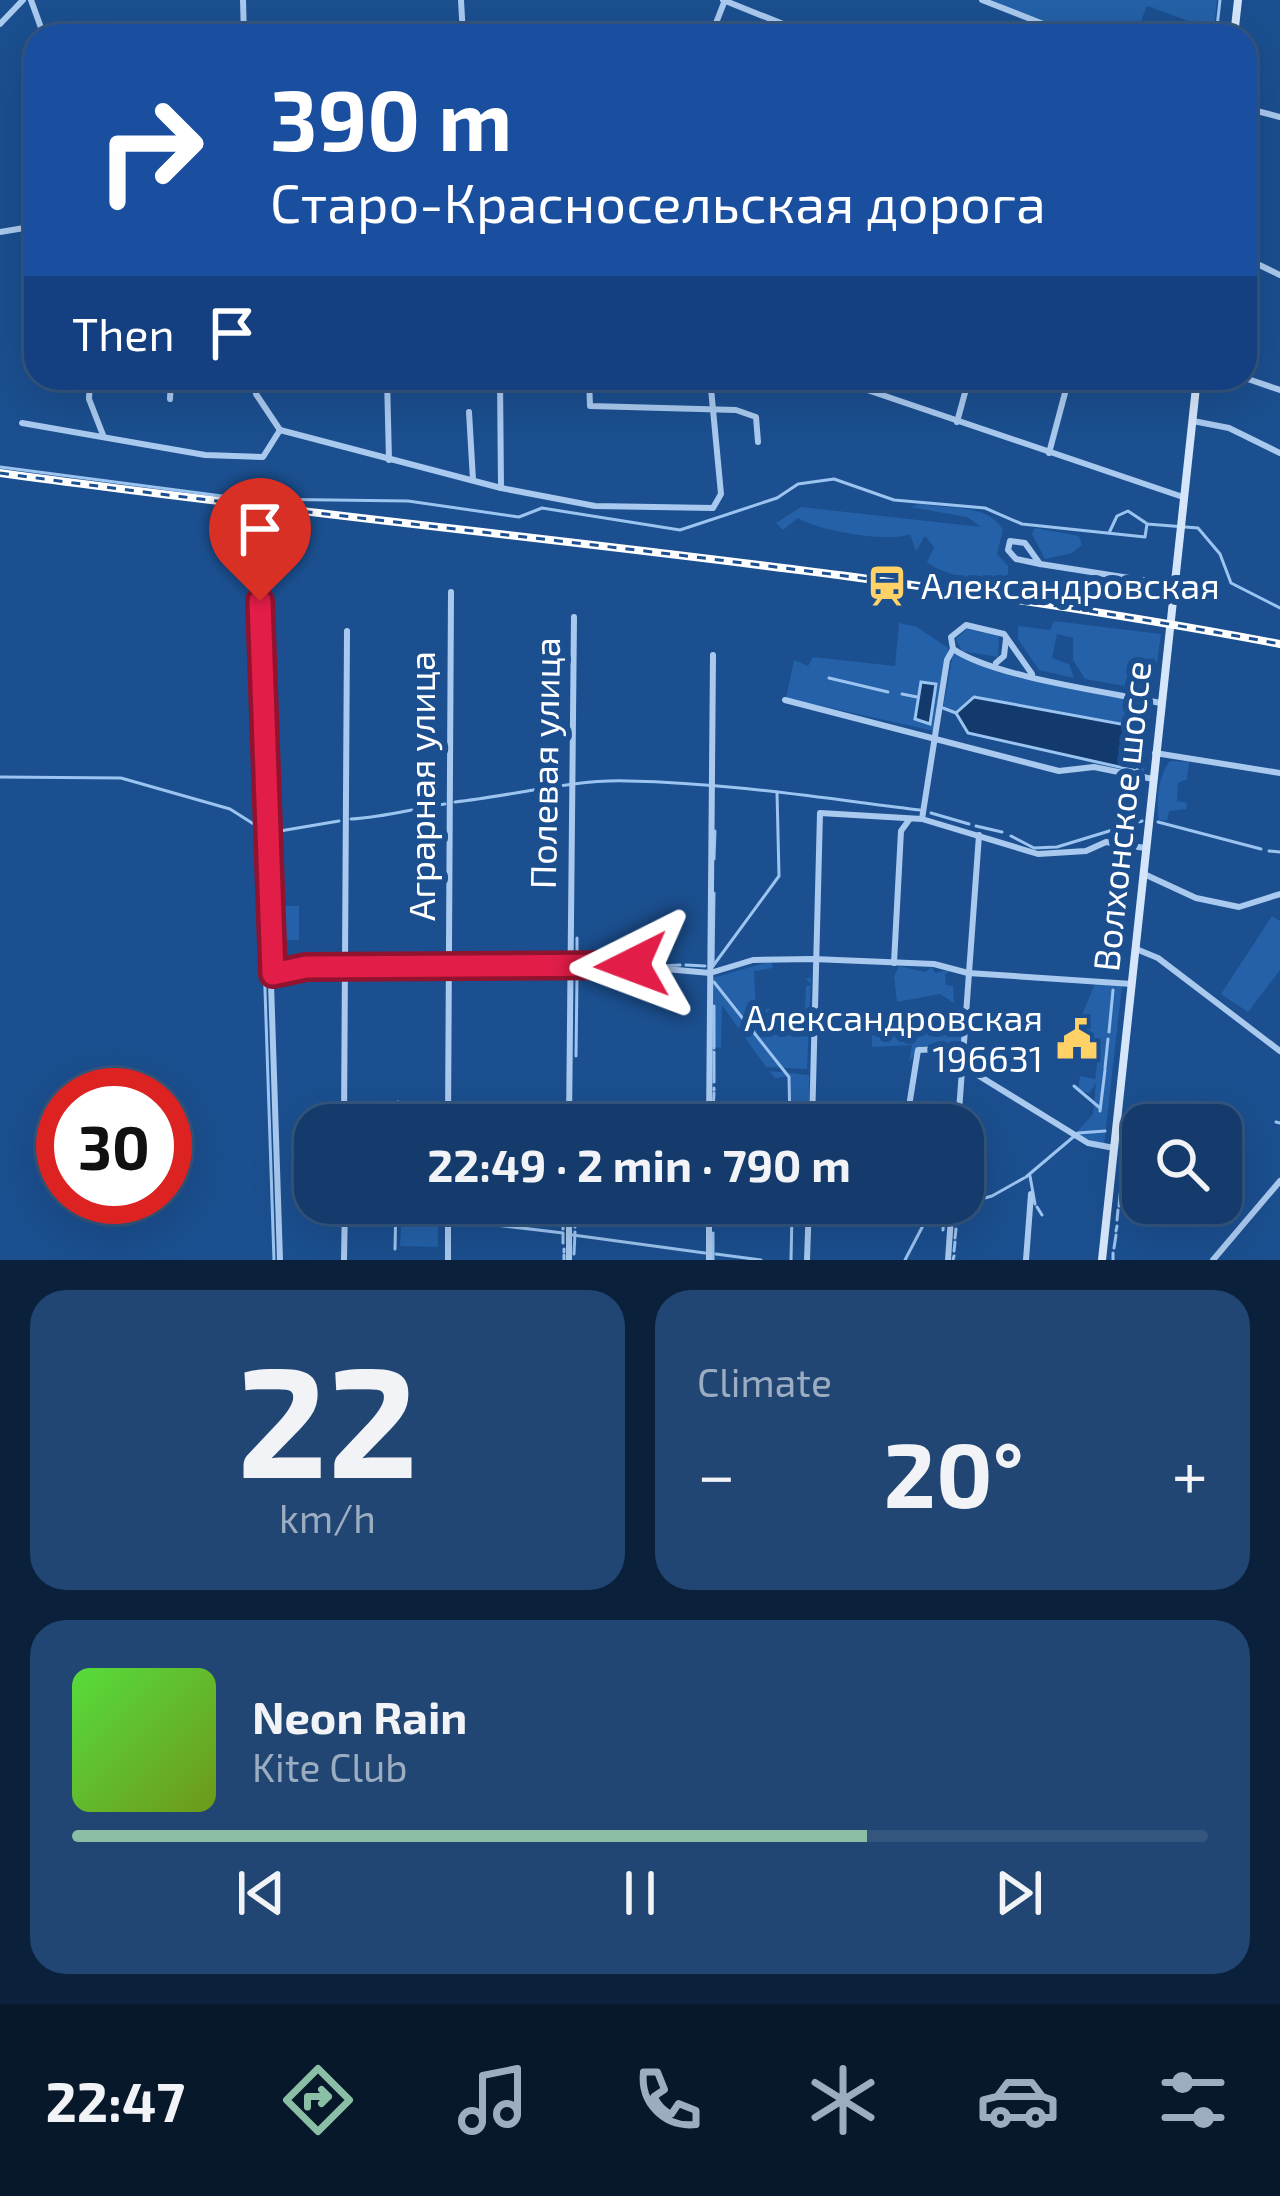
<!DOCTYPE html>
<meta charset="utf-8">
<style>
body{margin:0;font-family:"Exo 2",sans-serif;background:#214673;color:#f1f3f6;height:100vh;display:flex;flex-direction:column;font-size:45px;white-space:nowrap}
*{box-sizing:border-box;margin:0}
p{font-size:39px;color:#9dadc1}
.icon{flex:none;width:66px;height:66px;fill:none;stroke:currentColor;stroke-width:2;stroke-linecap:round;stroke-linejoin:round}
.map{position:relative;height:1260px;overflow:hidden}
.drawer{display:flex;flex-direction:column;gap:30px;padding:30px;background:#0b203b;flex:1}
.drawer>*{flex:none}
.hud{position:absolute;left:24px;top:24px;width:1233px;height:366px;border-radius:36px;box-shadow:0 12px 48px #0002,0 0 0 3px #33557e;background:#1a4fa0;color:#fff;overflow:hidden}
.controls{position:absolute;left:1122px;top:1104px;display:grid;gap:24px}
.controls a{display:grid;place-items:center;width:120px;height:120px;border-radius:24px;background:#143b6b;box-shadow:0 12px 48px #0002,0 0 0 3px #33557e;font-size:60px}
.speed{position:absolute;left:36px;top:1068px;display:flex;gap:24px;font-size:60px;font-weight:700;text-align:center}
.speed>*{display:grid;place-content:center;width:156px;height:156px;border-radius:50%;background:#143b6b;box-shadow:0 12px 48px #0002,0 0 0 3px #33557e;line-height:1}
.speed .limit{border:18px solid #d22;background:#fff;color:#111}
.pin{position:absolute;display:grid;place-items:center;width:102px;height:102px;color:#fff;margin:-123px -51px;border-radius:50% 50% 50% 0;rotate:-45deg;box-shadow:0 0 12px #0007}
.pin .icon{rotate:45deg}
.me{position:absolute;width:132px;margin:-66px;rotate:267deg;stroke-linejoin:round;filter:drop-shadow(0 0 9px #0008)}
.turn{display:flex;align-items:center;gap:42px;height:252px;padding:0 48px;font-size:54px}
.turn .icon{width:156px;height:156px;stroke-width:2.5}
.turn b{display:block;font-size:84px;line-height:102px}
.then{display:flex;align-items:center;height:114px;padding:0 48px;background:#0003;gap:24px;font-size:45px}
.big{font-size:90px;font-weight:700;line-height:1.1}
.drawer .tile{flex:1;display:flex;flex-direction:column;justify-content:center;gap:18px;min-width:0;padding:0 42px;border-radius:36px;background:#214673}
.drawer .dial{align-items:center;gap:0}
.dial b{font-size:156px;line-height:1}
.song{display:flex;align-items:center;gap:36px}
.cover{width:144px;height:144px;border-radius:18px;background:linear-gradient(135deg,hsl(110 70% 55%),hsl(80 70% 35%))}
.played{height:12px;border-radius:6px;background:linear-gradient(90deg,#8abfa5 70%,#33557e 70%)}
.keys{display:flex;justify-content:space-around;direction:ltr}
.heat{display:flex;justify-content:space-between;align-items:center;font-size:66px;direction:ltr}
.drawer .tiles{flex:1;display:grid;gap:30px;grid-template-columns:1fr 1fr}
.tile:last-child{grid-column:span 2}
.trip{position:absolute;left:294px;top:1104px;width:690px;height:120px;border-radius:36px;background:#143b6b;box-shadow:0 12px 48px #0002,0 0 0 3px #33557e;font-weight:700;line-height:120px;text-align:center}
.menu{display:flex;height:192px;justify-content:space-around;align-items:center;background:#08182b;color:#9dadc1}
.menu .icon{width:84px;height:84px}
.menu .selected{color:#8abfa5}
.menu b{font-size:54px;color:#f1f3f6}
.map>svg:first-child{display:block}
.green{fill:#2461a8}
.water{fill:#123a6d;stroke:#9cc4f0;stroke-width:3}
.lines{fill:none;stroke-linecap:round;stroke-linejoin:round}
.stream{stroke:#9cc4f0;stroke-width:3}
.minor{stroke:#a9c9ee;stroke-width:6}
.secondary{stroke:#d6e6fa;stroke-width:8}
.rail-casing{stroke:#fff;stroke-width:8}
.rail{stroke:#1b4f8f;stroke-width:3;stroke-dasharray:9;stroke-linecap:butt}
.route-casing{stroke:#92132f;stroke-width:30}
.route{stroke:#e11d48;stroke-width:21}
.labels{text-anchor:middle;stroke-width:12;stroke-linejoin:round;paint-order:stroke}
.poi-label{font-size:36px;fill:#fff;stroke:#1b4f8f;text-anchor:start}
.street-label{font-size:36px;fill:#fff;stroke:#1b4f8f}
</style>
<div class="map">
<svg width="1280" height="1260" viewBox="0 0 1280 1260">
<rect width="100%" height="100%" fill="#1b4f8f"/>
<!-- green -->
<g class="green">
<path d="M 990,0 L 1217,0 L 1214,30 L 1147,6 L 1135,36 L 1082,36 Z"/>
<path d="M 921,504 C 949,510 988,503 1003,530 L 997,554 L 1008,566 L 1008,574 C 990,585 943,576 927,562 L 934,547 L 925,536 L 916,551 L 910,534 C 889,543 819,531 798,518 L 783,530 L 776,523 L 801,507 L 981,527 L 967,517 L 910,507 Z"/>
<path d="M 1035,528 L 1079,536 L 1082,545 L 1072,553 L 1045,559 L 1032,534 Z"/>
<path d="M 1054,621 L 1161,634 L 1153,691 L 1085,679 L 1073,660 L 1073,638 L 1057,634 L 1052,658 L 1069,664 L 1074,678 L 1039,670 L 1018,639 L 1018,626 L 1050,630 Z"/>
<path d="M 899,623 L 917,627 L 948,648 L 934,731 L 786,698 L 794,660 L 808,666 L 813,657 L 895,666 Z"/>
<path d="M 967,629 L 999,636 L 998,657 L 962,651 L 956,639 Z"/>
<path d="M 953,654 L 1054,684 L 1143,701 L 1150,710 L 1144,772 L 1138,771 L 1138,729 L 1132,725 L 978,697 L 959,713 L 943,708 Z"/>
<path d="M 1170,761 L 1189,762 L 1187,779 L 1178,783 L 1177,801 L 1187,803 L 1186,809 L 1169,811 L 1167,821 L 1159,820 C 1156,803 1158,775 1170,761 Z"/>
<rect x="282" y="906" width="17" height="34"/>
<path d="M 1272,916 L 1280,921 L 1280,970 L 1248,1012 L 1221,994 Z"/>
<path d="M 771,961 L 773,968 L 754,971 L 756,1009 L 805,1008 L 806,986 L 811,985 L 806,978 L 811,978 L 807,1069 L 766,1067 L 722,1005 L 721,1048 L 711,1046 L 713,978 Z"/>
<path d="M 899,966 L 925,972 L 932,967 L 935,973 L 953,969 L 945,974 L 946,985 L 953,986 L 954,1003 L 940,994 L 897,1002 L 894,976 Z"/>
<path d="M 1095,983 L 1122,985 L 1104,1146 L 1076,1133 L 1093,1114 L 1096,1083 L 1089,1093 L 1078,1090 L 1080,1076 L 1095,1079 L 1098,1058 L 1081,1053 L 1082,1015 Z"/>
<path d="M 961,1007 L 962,1043 L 921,1046 L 909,1062 L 912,1045 L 872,1047 L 871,1022 L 914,1025 Z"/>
<path d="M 769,1071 L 809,1075 L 809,1125 L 792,1125 L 790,1076 L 775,1078 Z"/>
<path d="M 457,1102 L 496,1102 L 495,1117 L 457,1116 Z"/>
<path d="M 401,1226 L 438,1227 L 438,1247 L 400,1246 Z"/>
</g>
<!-- water -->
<g class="water">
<path d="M 921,682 L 936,684 L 930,724 L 915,719 Z"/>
<path d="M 974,697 L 1132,726 L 1140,737 L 1137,771 L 968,733 L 956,713 Z"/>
</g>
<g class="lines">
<!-- stream -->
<g class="stream">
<path d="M 1216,36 L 1220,0"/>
<path d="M 0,467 L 245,499 L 408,501 L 519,517 L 542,508 L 680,530 L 777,498 L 798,484 L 834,479 L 894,500 L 985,508 L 1022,524 L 1145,537 L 1147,524 L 1198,528 L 1220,554 L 1231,583 L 1280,608"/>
<path d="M 1109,533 L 1117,516 L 1128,511 L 1146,523"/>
<path d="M 251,569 L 274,1260"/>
<path d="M 829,678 L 888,692"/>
<path d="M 902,694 L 917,697"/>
<path d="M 943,708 L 956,713"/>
<path d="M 0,777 L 121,778 L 230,809 L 263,830"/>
<path d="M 455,802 C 511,796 573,779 628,781 C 728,783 822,798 920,810"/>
<path d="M 931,813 L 969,824"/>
<path d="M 351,819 C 385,817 411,809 445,804"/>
<path d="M 1132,819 L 1134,780"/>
<path d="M 1158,822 L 1261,849"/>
<path d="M 976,826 L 1002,832"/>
<path d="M 274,832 L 339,821"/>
<path d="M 1011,836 L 1034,848 L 1057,847 L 1142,821"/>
<path d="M 1269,851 L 1280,852"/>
<path d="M 714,859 L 715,831"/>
<path d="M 577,964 L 577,938"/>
<path d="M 686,965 L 705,966"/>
<path d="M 660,966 L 680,965"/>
<path d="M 713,966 L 779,876 L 777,792"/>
<path d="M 713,966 L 714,893"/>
<path d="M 714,982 L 789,1077 L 790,1125"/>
<path d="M 714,1006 L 714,1048"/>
<path d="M 1109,1032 L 1113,990"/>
<path d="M 576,1056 L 577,976"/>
<path d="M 1105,1068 L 1108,1039"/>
<path d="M 714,1082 L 714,1052"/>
<path d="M 1074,1086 L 1100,1108"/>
<path d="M 714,1088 L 714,1090"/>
<path d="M 713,1111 L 714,1093"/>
<path d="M 1100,1111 L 1105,1070"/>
<path d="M 1276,1122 L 1280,1123"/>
<path d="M 397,1125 L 398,1102"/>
<path d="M 713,1125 L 713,1119"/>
<path d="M 1160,1125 L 1194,1120"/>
<path d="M 1142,1128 L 1143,1127"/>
<path d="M 1125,1133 L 1138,1131"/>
<path d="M 1126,1152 L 1129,1134"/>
<path d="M 1030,1176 L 1035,1204"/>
<path d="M 1026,1177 L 1078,1133 L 1105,1131"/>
<path d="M 1122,1178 L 1123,1165"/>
<path d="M 713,1203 L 713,1223"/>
<path d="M 791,1203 L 791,1207"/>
<path d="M 956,1206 L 992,1196 L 1024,1178"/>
<path d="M 1119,1206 L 1121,1186"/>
<path d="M 1037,1207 L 1042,1215"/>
<path d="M 564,1208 L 564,1203"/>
<path d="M 575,1209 L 575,1227"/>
<path d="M 455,1220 L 563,1233 L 563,1243"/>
<path d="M 1117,1220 L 1118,1210"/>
<path d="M 956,1224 L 956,1207"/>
<path d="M 563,1229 L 564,1213"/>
<path d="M 943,1230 L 944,1214"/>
<path d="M 1116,1231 L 1117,1226"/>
<path d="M 713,1233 L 713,1260"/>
<path d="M 573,1235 L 705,1253"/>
<path d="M 955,1238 L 956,1229"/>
<path d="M 1114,1248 L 1116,1235"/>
<path d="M 395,1249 L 396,1203"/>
<path d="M 564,1249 L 564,1252"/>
<path d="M 954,1251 L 955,1242"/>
<path d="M 574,1254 L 575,1232"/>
<path d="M 716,1254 L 761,1260"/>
<path d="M 564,1255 L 564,1260"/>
<path d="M 791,1260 L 792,1214"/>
<path d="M 905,1260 L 927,1218 L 948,1210"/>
<path d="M 953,1260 L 954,1256"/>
<path d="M 1113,1260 L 1113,1253"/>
</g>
<!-- minor -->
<g class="minor">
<path d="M 31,0 L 44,36"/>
<path d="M 243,0 L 244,36"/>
<path d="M 461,0 L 463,36"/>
<path d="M 723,0 L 813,36"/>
<path d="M 982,0 L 1074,36"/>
<path d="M 0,24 L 23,0"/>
<path d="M 711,36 L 725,0"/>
<path d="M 1245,108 L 1280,117"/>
<path d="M 0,232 L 36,226"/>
<path d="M 1245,258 L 1280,275"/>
<path d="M 90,378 L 89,399 L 103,435"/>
<path d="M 255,378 L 256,394 L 280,430"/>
<path d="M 387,378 L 389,460"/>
<path d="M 500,378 L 501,488"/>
<path d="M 589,378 L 590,406 L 736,410 L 756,417 L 758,442"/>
<path d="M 832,378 L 1183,497"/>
<path d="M 1245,378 L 1280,390"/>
<path d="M 170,399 L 171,378"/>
<path d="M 469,412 L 473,480"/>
<path d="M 1193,421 L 1229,428 L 1280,453"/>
<path d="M 957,422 L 969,378"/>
<path d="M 22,423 L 205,455 L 263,457 L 280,430"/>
<path d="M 280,430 L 501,488 L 595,506 L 713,508 L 721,494 L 710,378"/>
<path d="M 1049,453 L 1069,378"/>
<path d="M 1040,564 L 1025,543 L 1010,541 L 1008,550 L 1016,559 L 1040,564 L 1174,585"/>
<path d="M 265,581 L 260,645 L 280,1260"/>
<path d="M 996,663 L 1004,656 L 1006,639"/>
<path d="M 1032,674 L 1004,634 L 966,625 L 951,637 L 953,649 C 994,677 1108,692 1161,703"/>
<path d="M 785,700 L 1059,771 L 1094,767 L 1153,779"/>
<path d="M 1155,753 L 1280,773"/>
<path d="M 922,819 L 947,660 L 953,649"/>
<path d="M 1144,874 L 1196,898 L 1239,907 L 1280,894"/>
<path d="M 1136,949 L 1158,958 L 1280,1051"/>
<path d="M 894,963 L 901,831 L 909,820"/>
<path d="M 273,974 L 306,967 L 632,966 L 710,973 L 753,960 L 813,959 L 934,964 L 968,973 L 1132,984"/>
<path d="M 963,1066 L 1088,1143 L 1114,1148"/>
<path d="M 344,1125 L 347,631"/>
<path d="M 448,1125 L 451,592"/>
<path d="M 569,1125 L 574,617"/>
<path d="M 709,1125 L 713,655"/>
<path d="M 812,1125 L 820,813 L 922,819 L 1038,854 L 1086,851 L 1106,842 L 1145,848"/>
<path d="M 906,1125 L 918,1050 L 963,1048"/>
<path d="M 958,1125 L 979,835"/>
<path d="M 344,1260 L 345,1203"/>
<path d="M 448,1260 L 448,1203"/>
<path d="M 569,1260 L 569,1203"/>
<path d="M 709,1260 L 709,1203"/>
<path d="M 807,1260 L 809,1203"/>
<path d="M 948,1260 L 952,1203"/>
<path d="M 1026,1260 L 1031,1194"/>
<path d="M 1213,1260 L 1280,1181"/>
</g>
<!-- secondary -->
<g class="secondary">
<path d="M 1234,36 L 1238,0"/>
<path d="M 1102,1260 L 1197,378"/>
</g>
<!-- rail casing -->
<g class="rail-casing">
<path id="rail" d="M 0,473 C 427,532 857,564 1280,644"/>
</g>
<!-- rail -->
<use href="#rail" class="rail"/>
</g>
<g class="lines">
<!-- route casing -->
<g class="route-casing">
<path id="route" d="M 260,601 L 273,974 L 306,967 L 632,965"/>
</g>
<!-- route -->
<use href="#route" class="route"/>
</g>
<!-- icons -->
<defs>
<g id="station-bare" transform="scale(3.24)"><path d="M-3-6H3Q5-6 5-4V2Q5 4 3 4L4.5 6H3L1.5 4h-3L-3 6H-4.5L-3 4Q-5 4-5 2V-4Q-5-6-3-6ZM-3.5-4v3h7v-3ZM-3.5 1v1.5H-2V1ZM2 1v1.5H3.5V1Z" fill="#ffd166" stroke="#1b4f8f" stroke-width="2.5" paint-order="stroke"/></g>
<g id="civic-bare" transform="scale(3.24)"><path d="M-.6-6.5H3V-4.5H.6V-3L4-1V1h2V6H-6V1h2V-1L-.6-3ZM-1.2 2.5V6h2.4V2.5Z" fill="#ffd166" stroke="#1b4f8f" stroke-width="2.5" paint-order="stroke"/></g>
</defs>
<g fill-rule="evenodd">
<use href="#station-bare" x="887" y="586"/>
<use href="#civic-bare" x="1077" y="1039"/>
</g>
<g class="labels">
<!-- poi labels -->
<g class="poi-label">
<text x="921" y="599">Александровская</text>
<text x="1043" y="1031" text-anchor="end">Александровская<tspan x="1043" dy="41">196631</tspan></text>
</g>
<!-- street labels -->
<g class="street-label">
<text transform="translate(545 763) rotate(-89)" y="13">Полевая улица</text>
<text transform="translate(422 786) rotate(-90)" y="13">Аграрная улица</text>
<text transform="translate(1122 816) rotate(-84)" y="13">Волхонское шоссе</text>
</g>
</g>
</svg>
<div class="controls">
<a><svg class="icon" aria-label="search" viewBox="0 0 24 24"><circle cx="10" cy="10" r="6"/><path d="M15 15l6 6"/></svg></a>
</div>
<div class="speed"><div class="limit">30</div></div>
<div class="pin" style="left:260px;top:601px;background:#d93025"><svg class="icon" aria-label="arrive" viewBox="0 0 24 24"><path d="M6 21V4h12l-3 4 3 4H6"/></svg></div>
<svg class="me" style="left:632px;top:965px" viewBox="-20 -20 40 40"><path d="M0-17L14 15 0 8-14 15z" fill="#e11d48" stroke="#fff" stroke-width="4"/></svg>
<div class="trip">22:49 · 2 min · 790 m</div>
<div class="hud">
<div class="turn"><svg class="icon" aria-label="right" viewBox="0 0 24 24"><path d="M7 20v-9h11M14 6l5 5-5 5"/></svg><div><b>390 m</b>Старо-Красносельская дорога</div></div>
<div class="then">Then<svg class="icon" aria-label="arrive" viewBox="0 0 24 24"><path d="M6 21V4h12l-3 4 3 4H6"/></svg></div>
</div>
</div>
<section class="drawer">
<div class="tiles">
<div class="tile dial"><b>22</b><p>km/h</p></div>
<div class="tile"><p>Climate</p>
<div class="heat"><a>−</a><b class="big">20°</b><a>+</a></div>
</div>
<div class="tile">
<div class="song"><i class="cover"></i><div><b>Neon Rain</b><p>Kite Club</p></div></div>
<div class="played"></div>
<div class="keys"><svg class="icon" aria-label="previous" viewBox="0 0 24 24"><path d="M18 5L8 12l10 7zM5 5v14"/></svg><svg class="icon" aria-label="pause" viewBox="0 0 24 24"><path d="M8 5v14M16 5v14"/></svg><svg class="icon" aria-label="next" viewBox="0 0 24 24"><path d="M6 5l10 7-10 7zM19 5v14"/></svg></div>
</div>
</div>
</section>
<nav class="menu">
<b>22:47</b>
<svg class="icon selected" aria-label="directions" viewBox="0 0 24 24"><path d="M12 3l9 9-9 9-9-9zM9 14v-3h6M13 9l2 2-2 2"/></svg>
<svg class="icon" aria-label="music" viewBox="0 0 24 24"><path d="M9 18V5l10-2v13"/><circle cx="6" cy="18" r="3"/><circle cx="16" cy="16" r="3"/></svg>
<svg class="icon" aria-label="phone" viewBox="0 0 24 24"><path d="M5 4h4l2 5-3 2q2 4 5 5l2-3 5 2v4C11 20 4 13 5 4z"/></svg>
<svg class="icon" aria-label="climate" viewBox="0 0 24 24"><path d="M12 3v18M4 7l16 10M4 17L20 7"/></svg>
<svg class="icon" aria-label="car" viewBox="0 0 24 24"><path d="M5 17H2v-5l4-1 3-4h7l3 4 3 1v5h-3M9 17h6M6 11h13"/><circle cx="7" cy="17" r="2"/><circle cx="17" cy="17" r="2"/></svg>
<svg class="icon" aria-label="filters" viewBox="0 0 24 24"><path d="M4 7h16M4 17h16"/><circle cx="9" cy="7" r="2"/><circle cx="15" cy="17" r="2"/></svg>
</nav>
